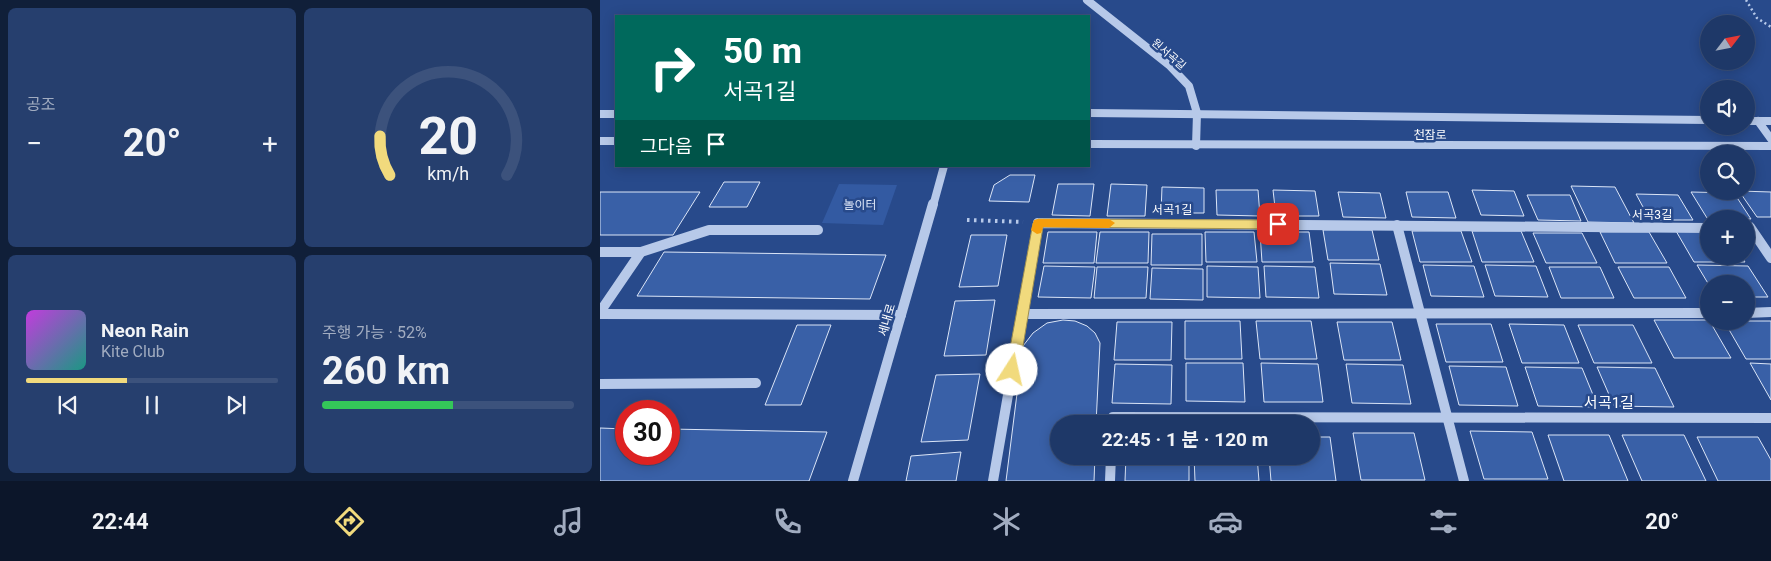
<!DOCTYPE html>
<html lang="ko">
<meta charset="utf-8">
<style>
body{margin:0;font-family:Roboto,"Noto Sans KR",sans-serif;background:#263f6e;color:#f1f3f6;height:100vh;display:flex;flex-direction:column;font-size:19px;white-space:nowrap}
*{box-sizing:border-box;margin:0}
p{font-size:16px;color:#a1acc0}
.icon{flex:none;width:28px;height:28px;fill:none;stroke:currentColor;stroke-width:2;stroke-linecap:round;stroke-linejoin:round}
.map{position:relative;flex:1;overflow:hidden}
.details{display:flex;flex-direction:column;gap:8px;padding:8px;background:#101f39;width:600px}
.details>*{flex:none}
.top-card{position:absolute;left:15px;top:15px;width:475px;height:152px;border-radius:0px;box-shadow:0 2px 12px #0003,0 0 0 1px #3c527c;background:#00695c;color:#fff;overflow:hidden}
.needle{width:32px;rotate:58deg}
.fabs{position:absolute;left:1100px;top:15px;display:grid;gap:10px}
.fabs a{display:grid;place-items:center;width:55px;height:55px;border-radius:50%;background:#1e3868;box-shadow:0 2px 12px #0003,0 0 0 1px #3c527c;font-size:25px}
.speed{position:absolute;left:15px;top:400px;display:flex;gap:10px;font-size:25px;font-weight:700;text-align:center}
.speed>*{display:grid;place-content:center;width:65px;height:65px;border-radius:50%;background:#1e3868;box-shadow:0 2px 12px #0003,0 0 0 1px #3c527c;line-height:1}
.speed .limit{border:8px solid #d22;background:#fff;color:#111}
.pin{position:absolute;display:grid;place-items:center;width:42px;height:42px;color:#fff;margin:-21px;border-radius:10px;box-shadow:0 2px 8px #0006}
.me{position:absolute;width:55px;margin:-28px;rotate:10deg;stroke-linejoin:round;filter:drop-shadow(0 0 4px #0008)}
.turn{display:flex;align-items:center;gap:18px;height:105px;padding:0 25px;font-size:22px}
.turn .icon{width:65px;height:65px;stroke-width:2.5}
.turn b{display:block;font-size:35px;line-height:42px}
.then{display:flex;align-items:center;height:48px;padding:0 25px;background:#0003;gap:10px;font-size:19px}
.big{font-size:38px;font-weight:700;line-height:1.1}
.details .card{flex:1;display:flex;flex-direction:column;justify-content:center;gap:8px;min-width:0;padding:0 18px;border-radius:8px;background:#263f6e}
.details .dial{align-items:center;gap:0}
.dial svg{height:130px;overflow:visible;fill:none;stroke:#3c527c;stroke-width:7;stroke-linecap:round;text-anchor:middle}
.dial text{fill:#f1f3f6;stroke:none}
.song{display:flex;align-items:center;gap:15px}
.cover{width:60px;height:60px;border-radius:8px;background:linear-gradient(135deg,hsl(290 70% 55%),hsl(170 70% 35%))}
.played{height:5px;border-radius:2px;background:linear-gradient(90deg,#f1da7d 40%,#3c527c 40%)}
.keys{display:flex;justify-content:space-around;direction:ltr}
.heat{display:flex;justify-content:space-between;align-items:center;font-size:28px;direction:ltr}
.charge{height:8px;border-radius:4px;background:linear-gradient(90deg,#34c759 52%,#3c527c 0)}
.details .tiles{flex:1;display:grid;gap:8px;grid-template-columns:repeat(2,1fr)}
.trip{position:absolute;left:450px;top:415px;width:270px;height:50px;border-radius:25px;background:#1e3868;box-shadow:0 2px 12px #0003,0 0 0 1px #3c527c;font-weight:700;line-height:50px;text-align:center}
.dock{display:flex;height:80px;justify-content:space-around;align-items:center;background:#0c162a;color:#a1acc0}
.dock .icon{width:35px;height:35px}
.dock .selected{color:#f1da7d}
.dock b{font-size:22px;color:#f1f3f6}
main{display:flex;flex:1;min-height:0}
.map>svg:first-child{display:block}
.green{fill:#335aa2}
.building{fill:#3960a7;stroke:#dbe5f7}
.lines{fill:none;stroke-linecap:round;stroke-linejoin:round}
.path-far1{stroke:#b7c9e9;stroke-width:2.5;stroke-dasharray:2 3;stroke-linecap:butt}
.path{stroke:#b7c9e9;stroke-width:4;stroke-dasharray:2.5 4.5;stroke-linecap:butt}
.minor-far1{stroke:#b7c9e9;stroke-width:8}
.minor{stroke:#b7c9e9;stroke-width:10}
.route{fill:#f1da7d;stroke:#9d8e51}
.slow{fill:#f59e0b}
.labels{text-anchor:middle;stroke-width:5;stroke-linejoin:round;paint-order:stroke}
.far-street-label{font-size:11px;fill:#fff;stroke:#284a8b}
.street-label{font-size:12px;fill:#fff;stroke:#284a8b}
.park-label{font-size:12px;fill:#dbe5f7;stroke:#284a8b}
.near-street-label{font-size:15px;fill:#fff;stroke:#284a8b}
</style>
<main>
<section class="details">
<div class="tiles">
<div class="card"><p>공조</p>
<div class="heat"><a>−</a><b class="big">20°</b><a>+</a></div>
</div>
<div class="card dial"><svg viewBox="0 0 100 80">
<path d="M14 69A42 42 0 1 1 86 69"/>
<path d="M14 69A42 42 0 0 1 8 45" stroke="#f1da7d"/>
<text x="50" y="56" font-size="32" font-weight="700">20</text>
<text x="50" y="72" font-size="11">km/h</text>
</svg></div>
<div class="card">
<div class="song"><i class="cover"></i><div><b>Neon Rain</b><p>Kite Club</p></div></div>
<div class="played"></div>
<div class="keys"><svg class="icon" aria-label="previous" viewBox="0 0 24 24"><path d="M18 5L8 12l10 7zM5 5v14"/></svg><svg class="icon" aria-label="pause" viewBox="0 0 24 24"><path d="M8 5v14M16 5v14"/></svg><svg class="icon" aria-label="next" viewBox="0 0 24 24"><path d="M6 5l10 7-10 7zM19 5v14"/></svg></div>
</div>
<div class="card"><p>주행 가능 · 52%</p><b class="big">260 km</b><div class="charge"></div></div>
</div>
</section>
<div class="map">
<svg width="1171" height="481" viewBox="0 0 1171 481">
<rect width="100%" height="100%" fill="#284a8b"/>
<!-- green -->
<path class="green" d="M 239,184 L 297,185 L 283,225 L 222,223 Z"/>
<!-- building -->
<g class="building">
<path d="M 410,175 L 435,175 L 429,202 L 389,201 L 394,185 Z"/>
<path d="M 124,182 L 160,182 L 147,207 L 109,207 Z"/>
<path d="M 458,184 L 494,184 L 490,216 L 452,215 Z"/>
<path d="M 511,184 L 547,185 L 545,216 L 507,216 Z"/>
<path d="M 971,186 L 1015,187 L 1034,223 L 988,222 Z"/>
<path d="M 562,187 L 604,188 L 604,213 L 561,213 Z"/>
<path d="M 616,190 L 658,190 L 660,216 L 617,215 Z"/>
<path d="M 673,190 L 715,191 L 719,216 L 676,216 Z"/>
<path d="M 872,190 L 914,191 L 924,216 L 881,215 Z"/>
<path d="M 1139,191 L 1171,192 L 1171,217 L 1157,217 Z"/>
<path d="M 0,192 L 100,192 L 73,235 L 0,235 Z"/>
<path d="M 738,192 L 780,193 L 786,218 L 743,217 Z"/>
<path d="M 806,192 L 848,192 L 856,218 L 812,217 Z"/>
<path d="M 1091,192 L 1134,193 L 1151,219 L 1107,218 Z"/>
<path d="M 1036,194 L 1078,195 L 1093,220 L 1050,220 Z"/>
<path d="M 927,195 L 970,195 L 981,221 L 938,220 Z"/>
<path d="M 723,230 L 772,230 L 779,260 L 728,260 Z"/>
<path d="M 812,231 L 861,231 L 872,262 L 820,262 Z"/>
<path d="M 872,231 L 921,231 L 934,262 L 882,262 Z"/>
<path d="M 1076,231 L 1109,231 L 1109,256 L 1141,256 L 1145,262 L 1094,262 Z"/>
<path d="M 448,232 L 497,232 L 494,263 L 443,263 Z"/>
<path d="M 500,232 L 549,232 L 548,263 L 496,263 Z"/>
<path d="M 605,232 L 654,232 L 657,262 L 606,262 Z"/>
<path d="M 660,232 L 709,232 L 713,262 L 662,262 Z"/>
<path d="M 1000,232 L 1049,232 L 1067,263 L 1015,263 Z"/>
<path d="M 933,233 L 982,233 L 997,263 L 946,263 Z"/>
<path d="M 552,234 L 602,234 L 602,265 L 551,265 Z"/>
<path d="M 371,235 L 407,235 L 398,286 L 359,287 Z"/>
<path d="M 64,252 L 286,255 L 270,299 L 37,296 Z"/>
<path d="M 730,263 L 780,264 L 787,295 L 734,294 Z"/>
<path d="M 823,265 L 874,266 L 884,297 L 831,296 Z"/>
<path d="M 885,265 L 936,266 L 948,297 L 895,296 Z"/>
<path d="M 1097,265 L 1148,266 L 1168,297 L 1146,297 L 1146,284 L 1109,285 Z"/>
<path d="M 444,266 L 495,267 L 491,298 L 438,297 Z"/>
<path d="M 607,266 L 658,267 L 660,298 L 607,297 Z"/>
<path d="M 664,266 L 715,267 L 719,298 L 666,297 Z"/>
<path d="M 497,267 L 548,267 L 546,298 L 494,298 Z"/>
<path d="M 949,267 L 1000,267 L 1014,298 L 961,298 Z"/>
<path d="M 1018,267 L 1069,267 L 1086,298 L 1034,298 Z"/>
<path d="M 552,268 L 603,269 L 603,300 L 550,299 Z"/>
<path d="M 395,300 L 386,355 L 344,356 L 355,301 Z"/>
<path d="M 463,320 L 475,321 L 487,326 L 495,333 L 500,343 L 496,424 L 459,424 L 459,456 L 495,456 L 494,481 L 406,481 L 423,346 L 433,333 L 447,323 Z"/>
<path d="M 1054,320 L 1109,320 L 1131,358 L 1074,358 Z"/>
<path d="M 585,321 L 640,321 L 642,359 L 585,359 Z"/>
<path d="M 656,321 L 711,321 L 717,359 L 660,359 Z"/>
<path d="M 1124,321 L 1171,321 L 1171,359 L 1146,359 Z"/>
<path d="M 517,322 L 572,322 L 571,360 L 514,360 Z"/>
<path d="M 737,322 L 792,322 L 801,360 L 744,360 Z"/>
<path d="M 836,324 L 891,324 L 903,362 L 846,362 Z"/>
<path d="M 909,324 L 964,325 L 979,363 L 922,363 Z"/>
<path d="M 197,325 L 231,325 L 201,405 L 165,405 Z"/>
<path d="M 978,325 L 1033,325 L 1052,363 L 994,363 Z"/>
<path d="M 586,363 L 643,363 L 645,402 L 586,401 Z"/>
<path d="M 661,363 L 718,364 L 723,402 L 664,402 Z"/>
<path d="M 1150,363 L 1171,364 L 1171,400 Z"/>
<path d="M 515,364 L 572,365 L 571,404 L 512,403 Z"/>
<path d="M 746,364 L 803,365 L 811,404 L 752,403 Z"/>
<path d="M 849,366 L 906,367 L 918,406 L 859,405 Z"/>
<path d="M 925,367 L 982,368 L 998,407 L 938,406 Z"/>
<path d="M 997,367 L 1055,368 L 1074,407 L 1014,406 Z"/>
<path d="M 380,374 L 368,440 L 321,442 L 336,375 Z"/>
<path d="M 0,428 L 26,429 L 26,454 L 69,454 L 69,429 L 227,432 L 209,481 L 0,481 Z"/>
<path d="M 870,431 L 932,432 L 948,479 L 884,479 Z"/>
<path d="M 753,433 L 814,433 L 825,480 L 761,480 Z"/>
<path d="M 948,435 L 1009,435 L 1028,481 L 964,481 Z"/>
<path d="M 1022,435 L 1084,435 L 1106,481 L 1042,481 Z"/>
<path d="M 711,437 L 730,437 L 736,481 L 671,481 L 669,456 L 711,456 Z"/>
<path d="M 1097,437 L 1158,437 L 1171,460 L 1171,481 L 1118,481 Z"/>
<path d="M 361,452 L 356,481 L 306,481 L 311,456 Z"/>
<path d="M 526,456 L 589,456 L 589,481 L 525,481 Z"/>
<path d="M 594,456 L 657,456 L 659,481 L 595,481 Z"/>
</g>
<g class="lines">
<!-- path-far1 -->
<path class="path-far1" d="M 1146,0 L 1157,18 L 1171,27"/>
<!-- path -->
<path class="path" d="M 367,220 L 423,222"/>
<!-- minor-far1 -->
<g class="minor-far1">
<path d="M 487,0 L 569,65 L 589,86 L 597,113 L 596,146"/>
<path d="M 489,113 L 1109,120"/>
<path d="M 0,114 L 16,114"/>
<path d="M 1146,121 L 1171,121"/>
<path d="M 1158,121 L 1171,139"/>
<path d="M 0,141 L 16,141"/>
<path d="M 489,144 L 1171,146"/>
<path d="M 333,206 L 344,166"/>
</g>
<!-- minor -->
<g class="minor">
<path d="M 797,225 L 864,481"/>
<path d="M 1146,228 L 1150,227 L 1171,258"/>
<path d="M 0,252 L 41,252"/>
<path d="M 0,312 L 41,252 L 109,230 L 218,230"/>
<path d="M 1146,313 L 1171,312"/>
<path d="M 0,314 L 301,315"/>
<path d="M 422,314 L 1109,313"/>
<path d="M 0,384 L 156,383"/>
<path d="M 512,424 L 513,417 L 1171,418"/>
<path d="M 253,481 L 333,204"/>
<path d="M 393,481 L 438,223 L 1109,228"/>
<path d="M 510,481 L 511,456"/>
</g>
</g>
<!-- route -->
<path class="route" d="M 438,219 L 678,220 L 683,224 L 678,229 L 443,227 L 419,370 L 417,374 L 412,376 L 407,374 L 406,370 L 433,223 Z"/>
<!-- slow -->
<path class="slow" d="M 438,219 L 509,219 L 515,223 L 509,228 L 443,227 L 441,233 L 437,234 L 431,230 L 434,220 Z"/>
<g class="labels">
<!-- far-street labels -->
<g class="far-street-label">
<text transform="translate(569 54) rotate(41)" y="4">원서곡길</text>
</g>
<!-- street labels -->
<g class="street-label">
<text x="830" y="139">천잠로</text>
<text x="572" y="214">서곡1길</text>
<text x="1052" y="219">서곡3길</text>
<text transform="translate(287 320) rotate(-74)" y="4">세내로</text>
</g>
<!-- park labels -->
<g class="park-label">
<text x="260" y="209">놀이터</text>
</g>
<!-- near-street labels -->
<g class="near-street-label">
<text x="1009" y="408">서곡1길</text>
</g>
</g>
</svg>
<div class="fabs">
<a><svg class="needle" viewBox="-14 -14 28 28"><path d="M0-13l5 13h-10z" fill="#e53935"/><path d="M0 13l5-13h-10z" fill="#a1acc0"/></svg></a>
<a><svg class="icon" aria-label="sound" viewBox="0 0 24 24"><path d="M4 9h4l5-4v14l-5-4H4zM17 9q2 3 0 6"/></svg></a>
<a><svg class="icon" aria-label="search" viewBox="0 0 24 24"><circle cx="10" cy="10" r="6"/><path d="M15 15l6 6"/></svg></a>
<a>+</a>
<a>−</a>
</div>
<div class="speed"><div class="limit">30</div></div>
<div class="pin" style="left:678px;top:224px;background:#d93025"><svg class="icon" aria-label="arrive" viewBox="0 0 24 24"><path d="M6 21V4h12l-3 4 3 4H6"/></svg></div>
<svg class="me" style="left:412px;top:370px" viewBox="-20 -20 40 40"><circle r="19" fill="#fff"/><path d="M0-13L10 11 0 6-10 11z" fill="#f1da7d"/></svg>
<div class="trip">22:45 · 1 분 · 120 m</div>
<div class="top-card">
<div class="turn"><svg class="icon" aria-label="right" viewBox="0 0 24 24"><path d="M7 20v-9h11M14 6l5 5-5 5"/></svg><div><b>50 m</b>서곡1길</div></div>
<div class="then">그다음<svg class="icon" aria-label="arrive" viewBox="0 0 24 24"><path d="M6 21V4h12l-3 4 3 4H6"/></svg></div>
</div>
</div>
</main>
<nav class="dock">
<b>22:44</b>
<svg class="icon selected" aria-label="directions" viewBox="0 0 24 24"><path d="M12 3l9 9-9 9-9-9zM9 14v-3h6M13 9l2 2-2 2"/></svg>
<svg class="icon" aria-label="music" viewBox="0 0 24 24"><path d="M9 18V5l10-2v13"/><circle cx="6" cy="18" r="3"/><circle cx="16" cy="16" r="3"/></svg>
<svg class="icon" aria-label="phone" viewBox="0 0 24 24"><path d="M5 4h4l2 5-3 2q2 4 5 5l2-3 5 2v4C11 20 4 13 5 4z"/></svg>
<svg class="icon" aria-label="climate" viewBox="0 0 24 24"><path d="M12 3v18M4 7l16 10M4 17L20 7"/></svg>
<svg class="icon" aria-label="car" viewBox="0 0 24 24"><path d="M5 17H2v-5l4-1 3-4h7l3 4 3 1v5h-3M9 17h6M6 11h13"/><circle cx="7" cy="17" r="2"/><circle cx="17" cy="17" r="2"/></svg>
<svg class="icon" aria-label="filters" viewBox="0 0 24 24"><path d="M4 7h16M4 17h16"/><circle cx="9" cy="7" r="2"/><circle cx="15" cy="17" r="2"/></svg>
<b>20°</b>
</nav>
